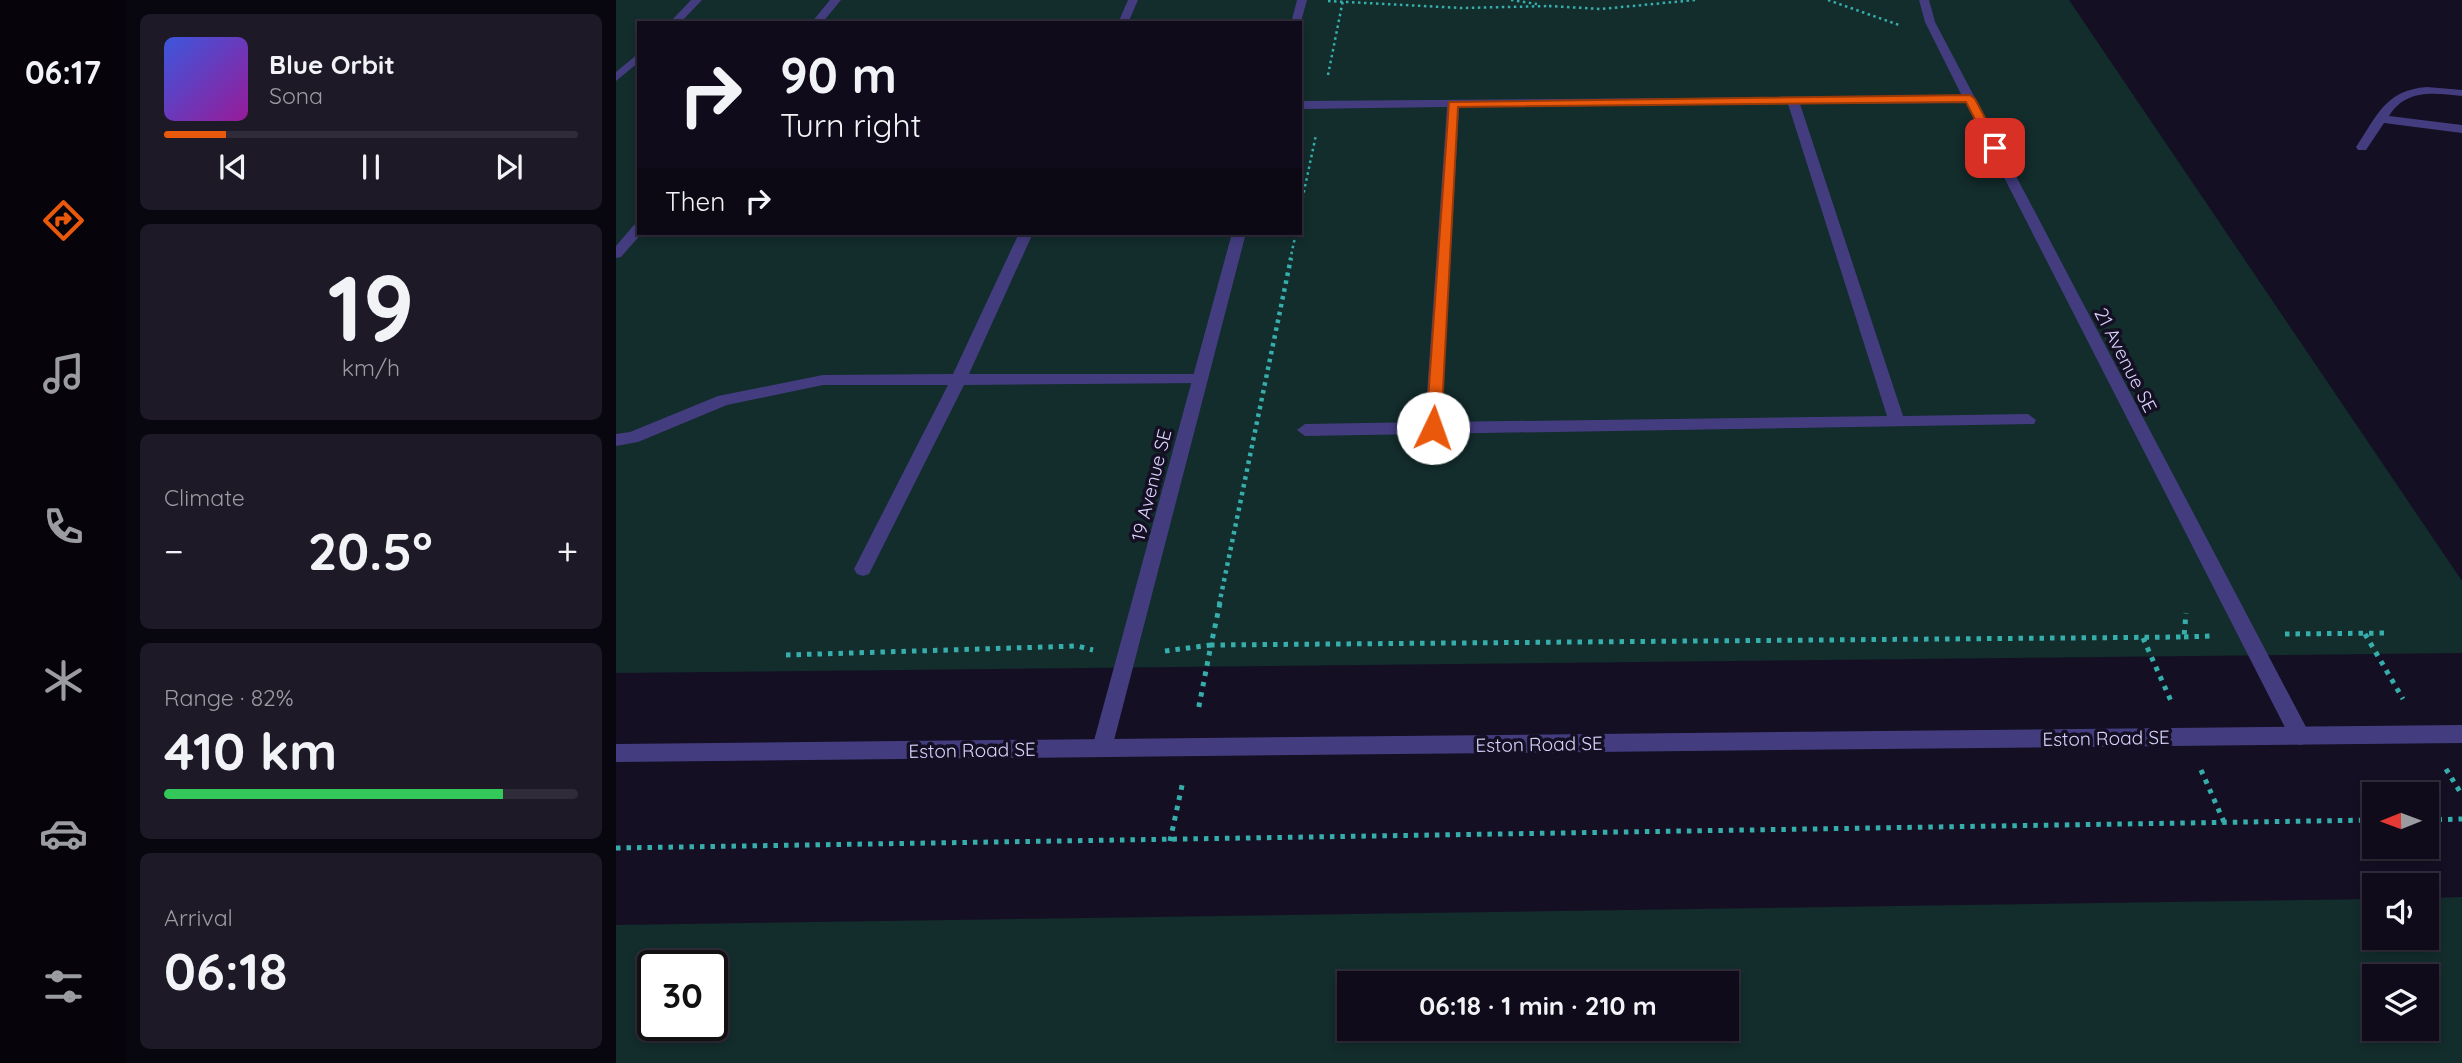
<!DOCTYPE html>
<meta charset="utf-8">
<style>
body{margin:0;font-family:Quicksand,sans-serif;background:#1d1927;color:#f1f3f6;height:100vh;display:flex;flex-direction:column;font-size:26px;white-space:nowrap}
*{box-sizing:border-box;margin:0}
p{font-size:23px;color:#9b9ba2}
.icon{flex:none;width:38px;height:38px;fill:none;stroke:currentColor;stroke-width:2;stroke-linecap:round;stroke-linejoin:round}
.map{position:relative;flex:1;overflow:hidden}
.panel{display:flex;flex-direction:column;gap:14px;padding:14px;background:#08060e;width:490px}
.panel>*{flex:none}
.top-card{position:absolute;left:21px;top:21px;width:665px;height:214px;border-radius:0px;box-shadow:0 4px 10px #0003,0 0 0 2px #2f2b39;background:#0f0b1a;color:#f1f3f6;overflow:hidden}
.needle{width:46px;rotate:269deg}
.tools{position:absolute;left:1746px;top:782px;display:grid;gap:14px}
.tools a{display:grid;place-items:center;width:77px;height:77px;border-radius:0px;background:#0f0b1a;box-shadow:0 4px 10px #0003,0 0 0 2px #2f2b39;font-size:35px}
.speed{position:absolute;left:21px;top:950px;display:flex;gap:14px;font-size:35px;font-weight:700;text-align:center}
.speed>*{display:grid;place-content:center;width:91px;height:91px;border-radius:50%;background:#0f0b1a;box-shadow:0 4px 10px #0003,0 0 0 2px #2f2b39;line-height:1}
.speed .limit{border:4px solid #111;border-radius:10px;background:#fff;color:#111}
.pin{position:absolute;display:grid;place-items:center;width:60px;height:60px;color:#fff;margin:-30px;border-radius:14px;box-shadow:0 4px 10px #0006}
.me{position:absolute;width:77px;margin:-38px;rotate:3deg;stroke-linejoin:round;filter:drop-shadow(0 0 5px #0008)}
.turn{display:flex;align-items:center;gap:24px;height:147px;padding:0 28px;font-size:32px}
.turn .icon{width:91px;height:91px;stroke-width:2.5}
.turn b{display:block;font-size:49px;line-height:60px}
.then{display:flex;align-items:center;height:66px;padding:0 28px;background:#0003;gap:14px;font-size:26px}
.big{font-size:52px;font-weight:800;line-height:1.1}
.panel .card{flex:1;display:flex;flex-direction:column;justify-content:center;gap:10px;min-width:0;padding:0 24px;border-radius:10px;background:#1d1927}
.panel .dial{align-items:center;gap:0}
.dial b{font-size:91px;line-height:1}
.song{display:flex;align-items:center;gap:21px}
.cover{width:84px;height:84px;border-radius:10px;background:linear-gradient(135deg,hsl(230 70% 55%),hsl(300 70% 35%))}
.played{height:7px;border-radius:4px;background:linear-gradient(90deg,#ea580c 15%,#2f2b39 15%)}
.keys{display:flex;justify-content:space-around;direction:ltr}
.heat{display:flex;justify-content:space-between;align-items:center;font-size:38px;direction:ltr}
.charge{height:10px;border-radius:5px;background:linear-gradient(90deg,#34c759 82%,#2f2b39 0)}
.trip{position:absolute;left:721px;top:971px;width:402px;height:70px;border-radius:0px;background:#0f0b1a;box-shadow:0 4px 10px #0003,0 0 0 2px #2f2b39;font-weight:800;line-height:70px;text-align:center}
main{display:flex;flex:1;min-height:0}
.tabs{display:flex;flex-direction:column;width:126px;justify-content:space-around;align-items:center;background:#06040a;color:#9b9ba2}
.tabs .icon{width:49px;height:49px}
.tabs .selected{color:#ea580c}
.tabs b{font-size:32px;color:#f1f3f6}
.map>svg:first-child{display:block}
.green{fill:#132c2c;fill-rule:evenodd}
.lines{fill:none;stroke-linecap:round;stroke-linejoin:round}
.path-far2{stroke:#36aeac;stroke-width:2.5;stroke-dasharray:2.5 3.5;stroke-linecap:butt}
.path-far1{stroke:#36aeac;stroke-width:4.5;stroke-dasharray:3.5 4.5;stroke-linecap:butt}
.path{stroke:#36aeac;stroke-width:5;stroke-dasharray:4.5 6;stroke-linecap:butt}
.service{fill:#433d7f;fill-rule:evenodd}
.minor{fill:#433d7f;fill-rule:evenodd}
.tertiary{fill:#433d7f;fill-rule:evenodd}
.route{fill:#ea580c;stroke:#983908;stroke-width:2}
.labels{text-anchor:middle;stroke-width:7;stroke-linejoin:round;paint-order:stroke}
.street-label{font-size:19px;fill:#dad4fd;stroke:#140f23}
</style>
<main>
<nav class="tabs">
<b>06:17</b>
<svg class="icon selected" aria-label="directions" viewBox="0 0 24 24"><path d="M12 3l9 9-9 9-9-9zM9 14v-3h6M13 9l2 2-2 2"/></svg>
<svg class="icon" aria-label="music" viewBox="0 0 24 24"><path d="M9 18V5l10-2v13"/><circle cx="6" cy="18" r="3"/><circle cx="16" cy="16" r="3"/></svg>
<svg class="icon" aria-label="phone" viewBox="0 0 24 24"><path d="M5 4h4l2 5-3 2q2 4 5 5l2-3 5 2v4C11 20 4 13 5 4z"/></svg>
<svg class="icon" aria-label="climate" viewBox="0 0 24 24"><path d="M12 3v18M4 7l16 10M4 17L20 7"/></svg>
<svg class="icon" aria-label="car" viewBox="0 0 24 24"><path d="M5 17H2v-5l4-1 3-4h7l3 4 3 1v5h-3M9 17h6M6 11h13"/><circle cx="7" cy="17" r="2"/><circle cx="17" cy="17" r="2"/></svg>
<svg class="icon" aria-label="filters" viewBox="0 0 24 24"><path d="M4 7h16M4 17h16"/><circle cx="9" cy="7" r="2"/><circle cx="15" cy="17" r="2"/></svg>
</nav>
<section class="panel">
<div class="card">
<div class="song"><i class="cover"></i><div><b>Blue Orbit</b><p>Sona</p></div></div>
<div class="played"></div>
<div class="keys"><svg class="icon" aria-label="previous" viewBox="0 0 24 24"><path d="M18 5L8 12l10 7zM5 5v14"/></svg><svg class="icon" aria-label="pause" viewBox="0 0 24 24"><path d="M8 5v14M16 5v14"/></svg><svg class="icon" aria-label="next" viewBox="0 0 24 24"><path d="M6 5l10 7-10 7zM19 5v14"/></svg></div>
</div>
<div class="card dial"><b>19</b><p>km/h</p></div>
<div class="card"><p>Climate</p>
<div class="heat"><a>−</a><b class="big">20.5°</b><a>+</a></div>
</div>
<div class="card"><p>Range · 82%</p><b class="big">410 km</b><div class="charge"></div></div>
<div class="card"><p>Arrival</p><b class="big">06:18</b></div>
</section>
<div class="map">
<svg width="1846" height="1063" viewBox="0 0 1846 1063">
<rect width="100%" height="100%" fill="#140f23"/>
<!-- green -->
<g class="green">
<path d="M 0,0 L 1453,0 L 1846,581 L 1846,653 L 0,673 ZM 23,23 L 684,23 L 684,233 L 23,233 Z"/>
<path d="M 1846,897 L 1846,1063 L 0,1063 L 0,925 L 1759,899 L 1759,938 L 1811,938 L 1811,898 ZM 37,966 L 96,966 L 96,1026 L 37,1026 ZM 1759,976 L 1811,976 L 1811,1029 L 1759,1029 ZM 733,984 L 1111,984 L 1111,1029 L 733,1029 Z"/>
</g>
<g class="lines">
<!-- path-far2 -->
<g class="path-far2">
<path d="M 895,0 L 921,4"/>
<path d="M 1212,0 L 1283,25"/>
<path d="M 712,1 L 845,8 L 935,6"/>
<path d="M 933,6 L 985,9 L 1079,0"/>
<path d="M 712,75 L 727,0"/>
<path d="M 684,210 L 700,135"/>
<path d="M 674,260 L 680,233"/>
</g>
<!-- path-far1 -->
<path class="path-far1" d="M 603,605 L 675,258"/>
<!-- path -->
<g class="path">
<path d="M 604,603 L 595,645 L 1568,637 L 1570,613"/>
<path d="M 1669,634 L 1773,633"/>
<path d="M 1749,634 L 1787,699"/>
<path d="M 1568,637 L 1594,636"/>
<path d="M 1527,638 L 1555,701"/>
<path d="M 549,651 L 595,645 L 582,711"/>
<path d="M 170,655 L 461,646 L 477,650"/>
<path d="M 1830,769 L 1846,795"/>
<path d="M 1585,770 L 1608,822"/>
<path d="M 1811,820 L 1846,819"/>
<path d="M 554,841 L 567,781"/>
<path d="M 0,848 L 1759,820"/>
</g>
<!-- service -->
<g class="service">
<path d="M 75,0 L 86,0 L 64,23 L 53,23 Z"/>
<path d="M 214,0 L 225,0 L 206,23 L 195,23 Z"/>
<path d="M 512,0 L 522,0 L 512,23 L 502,23 Z"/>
<path d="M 23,53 L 23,62 L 0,81 L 0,72 Z"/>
<path d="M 1811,87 L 1846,90 L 1846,96 C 1817,93 1790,89 1773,116 L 1846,125 L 1846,133 L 1768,123 L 1750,150 L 1742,150 L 1740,147 C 1761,116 1769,90 1811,87 Z"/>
<path d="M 23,224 L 23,233 L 26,233 L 5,257 L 0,258 L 0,246 L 18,225 Z"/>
<path d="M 403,233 L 417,233 L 353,374 L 584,374 L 592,379 L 589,383 L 348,385 L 253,574 L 247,576 L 241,574 L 238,569 L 332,385 L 207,385 L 111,405 L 22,442 L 0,446 L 0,434 L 14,432 L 102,396 L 207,375 L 337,374 Z"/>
</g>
<!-- minor -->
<g class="minor">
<path d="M 681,0 L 691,0 L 684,25 L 675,23 Z"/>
<path d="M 1303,0 L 1313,0 L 1319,22 L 1691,729 L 1694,736 L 1691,743 L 1684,745 L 1677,743 L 1350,103 L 1184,104 L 1287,416 L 1412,414 L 1420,420 L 1418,424 L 689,436 L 681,430 L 689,424 L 809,422 L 831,107 L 684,109 L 684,101 L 1346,96 L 1309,22 ZM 1172,104 L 1271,416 L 825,422 L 843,107 Z"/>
<path d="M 616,233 L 630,233 L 496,748 L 493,755 L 486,757 L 479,755 L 476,748 Z"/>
</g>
<!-- tertiary -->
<path class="tertiary" d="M 1846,725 L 1846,743 L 0,762 L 0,744 Z"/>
</g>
<!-- route -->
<path class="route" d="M 1354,95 L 1359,99 L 1385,148 L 1383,150 L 1374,148 L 1350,102 L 842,107 L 825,428 L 822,432 L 812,432 L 810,428 L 833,102 Z"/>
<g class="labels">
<!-- street labels -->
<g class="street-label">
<text transform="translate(1510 360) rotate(63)" y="7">21 Avenue SE</text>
<text transform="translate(535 485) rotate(-76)" y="7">19 Avenue SE</text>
<text transform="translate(1490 738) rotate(-1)" y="7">Eston Road SE</text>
<text transform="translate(923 744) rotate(-1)" y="7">Eston Road SE</text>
<text transform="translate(356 750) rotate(-1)" y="7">Eston Road SE</text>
</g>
</g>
</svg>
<div class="tools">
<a><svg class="needle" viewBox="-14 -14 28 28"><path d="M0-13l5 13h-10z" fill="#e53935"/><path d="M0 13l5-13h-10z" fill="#9b9ba2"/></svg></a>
<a><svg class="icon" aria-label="sound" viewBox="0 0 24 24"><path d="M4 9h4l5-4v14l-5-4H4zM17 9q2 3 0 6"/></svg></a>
<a><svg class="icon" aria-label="layers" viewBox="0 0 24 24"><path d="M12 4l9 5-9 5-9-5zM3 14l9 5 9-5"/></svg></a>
</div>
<div class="speed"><div class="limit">30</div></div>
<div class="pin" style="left:1379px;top:148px;background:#d93025"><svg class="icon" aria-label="arrive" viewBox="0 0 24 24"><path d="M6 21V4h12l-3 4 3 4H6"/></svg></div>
<svg class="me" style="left:817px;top:428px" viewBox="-20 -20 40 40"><circle r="19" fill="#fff"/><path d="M0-13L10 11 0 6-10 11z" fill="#ea580c"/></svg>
<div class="trip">06:18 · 1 min · 210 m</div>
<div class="top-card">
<div class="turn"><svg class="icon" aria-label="right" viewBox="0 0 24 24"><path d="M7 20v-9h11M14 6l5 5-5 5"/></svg><div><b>90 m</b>Turn right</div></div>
<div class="then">Then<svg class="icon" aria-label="right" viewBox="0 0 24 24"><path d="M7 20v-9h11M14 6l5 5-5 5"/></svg></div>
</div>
</div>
</main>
